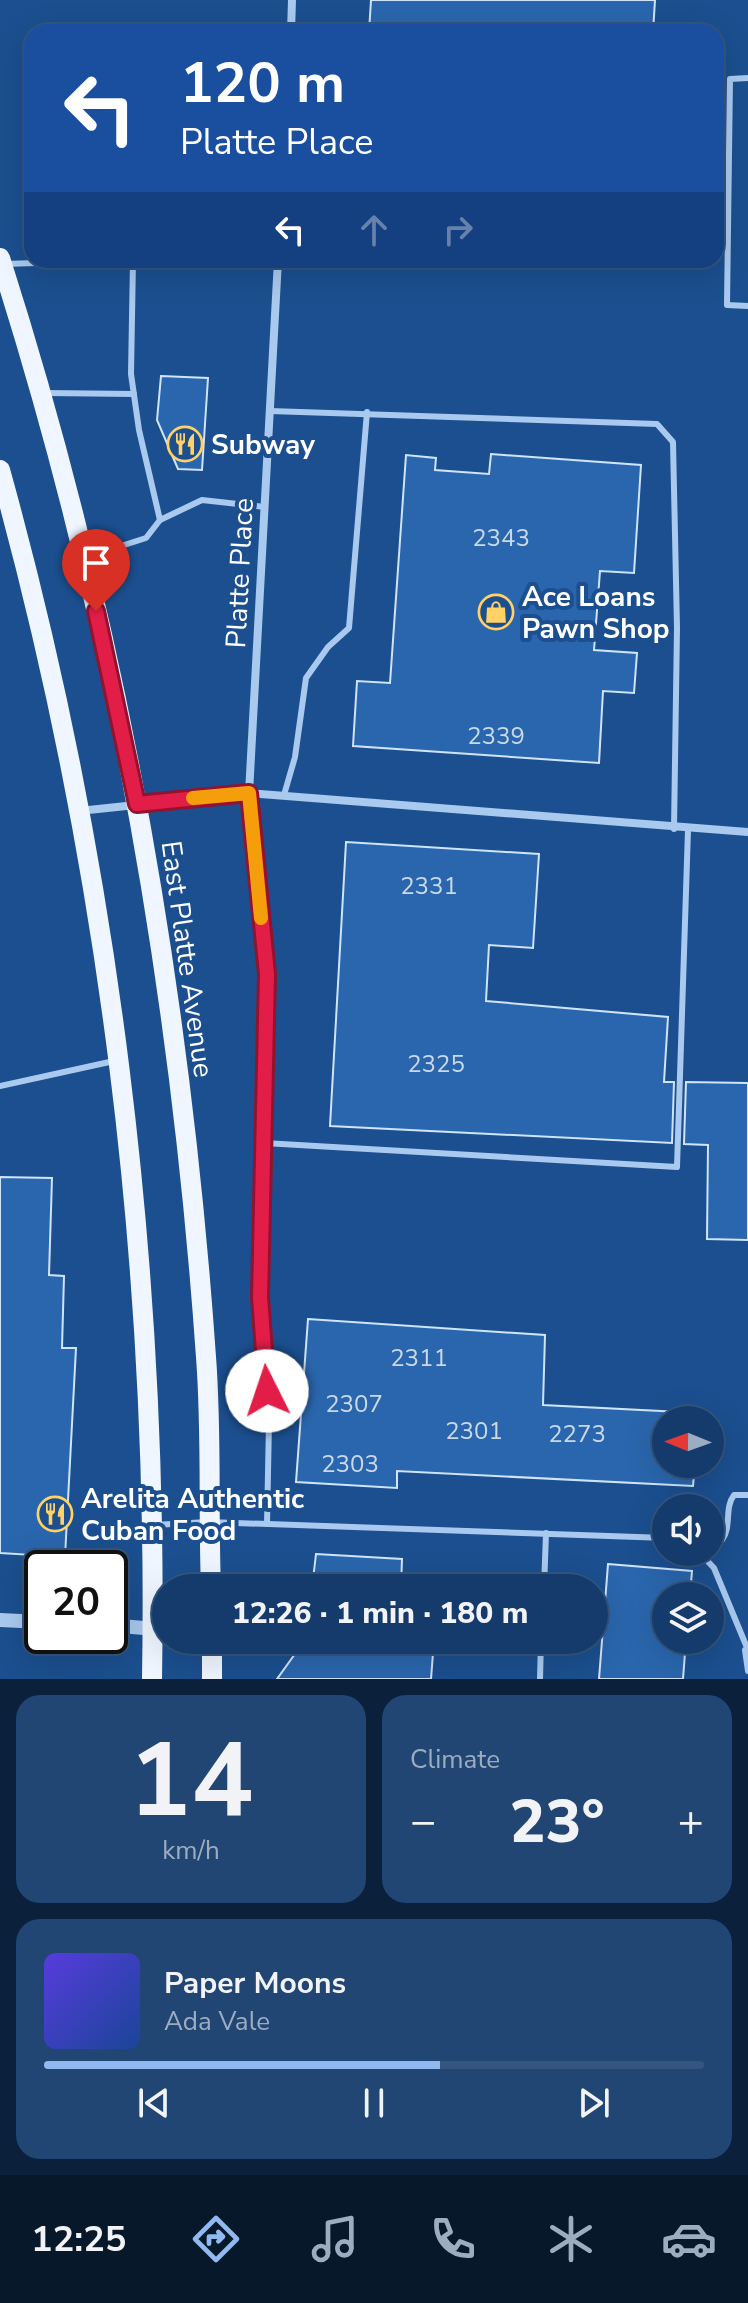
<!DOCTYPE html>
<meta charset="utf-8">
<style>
body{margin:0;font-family:"Nunito Sans",sans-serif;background:#214673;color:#f1f3f6;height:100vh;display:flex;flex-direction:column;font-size:30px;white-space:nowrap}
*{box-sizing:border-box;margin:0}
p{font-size:26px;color:#9dadc1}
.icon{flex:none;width:44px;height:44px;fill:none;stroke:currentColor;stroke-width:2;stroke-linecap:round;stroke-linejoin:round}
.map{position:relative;height:1679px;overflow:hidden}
.side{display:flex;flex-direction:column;gap:16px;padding:16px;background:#0b203b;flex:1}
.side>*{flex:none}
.top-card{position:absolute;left:24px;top:24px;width:700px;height:244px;border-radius:24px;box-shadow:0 8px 32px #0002,0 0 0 2px #33557e;background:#1a4fa0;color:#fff;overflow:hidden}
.needle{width:52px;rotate:271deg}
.controls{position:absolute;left:652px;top:1406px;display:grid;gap:16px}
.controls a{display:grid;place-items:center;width:72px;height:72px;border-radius:50%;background:#143b6b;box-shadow:0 8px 32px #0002,0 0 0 2px #33557e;font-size:40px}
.speed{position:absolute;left:24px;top:1550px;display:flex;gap:16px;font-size:40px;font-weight:700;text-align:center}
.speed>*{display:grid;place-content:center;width:104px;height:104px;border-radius:50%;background:#143b6b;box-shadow:0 8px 32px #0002,0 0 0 2px #33557e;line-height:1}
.speed .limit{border:4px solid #111;border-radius:12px;background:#fff;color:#111}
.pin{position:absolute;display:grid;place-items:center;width:68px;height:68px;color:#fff;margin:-82px -34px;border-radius:50% 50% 50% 0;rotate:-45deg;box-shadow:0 0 8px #0007}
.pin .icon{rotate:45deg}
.me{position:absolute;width:88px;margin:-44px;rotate:356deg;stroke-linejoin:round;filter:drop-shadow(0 0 6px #0008)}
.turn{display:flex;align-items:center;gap:28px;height:168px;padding:0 24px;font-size:36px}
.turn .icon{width:104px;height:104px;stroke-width:2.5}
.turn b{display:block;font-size:56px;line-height:68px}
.lanes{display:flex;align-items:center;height:76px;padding:0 24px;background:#0003;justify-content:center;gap:40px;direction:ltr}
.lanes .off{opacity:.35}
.big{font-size:60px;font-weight:800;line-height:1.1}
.side .card{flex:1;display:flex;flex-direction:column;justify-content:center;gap:12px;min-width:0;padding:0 28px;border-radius:24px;background:#214673}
.side .dial{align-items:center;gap:0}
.dial b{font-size:104px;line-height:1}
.song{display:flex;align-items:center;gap:24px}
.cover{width:96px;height:96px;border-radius:12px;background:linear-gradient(135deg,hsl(250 70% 55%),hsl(220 70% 35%))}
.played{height:8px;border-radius:4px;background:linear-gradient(90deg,#90b9f0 60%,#33557e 60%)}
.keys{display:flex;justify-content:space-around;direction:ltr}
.heat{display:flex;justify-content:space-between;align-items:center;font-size:44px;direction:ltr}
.side .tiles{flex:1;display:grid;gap:16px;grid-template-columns:1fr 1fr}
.card:last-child{grid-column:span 2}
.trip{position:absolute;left:152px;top:1574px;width:456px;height:80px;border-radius:40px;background:#143b6b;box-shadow:0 8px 32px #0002,0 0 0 2px #33557e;font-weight:800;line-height:80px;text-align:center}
.tab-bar{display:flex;height:128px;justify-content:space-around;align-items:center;background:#08182b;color:#9dadc1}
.tab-bar .icon{width:56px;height:56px}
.tab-bar .on{color:#90b9f0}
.tab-bar b{font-size:36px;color:#f1f3f6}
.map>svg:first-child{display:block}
.building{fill:#2a66ad;stroke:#cfe3fa;stroke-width:2}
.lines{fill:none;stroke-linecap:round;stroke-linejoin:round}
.service{stroke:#a9c9ee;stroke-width:6}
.minor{stroke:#a9c9ee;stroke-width:8}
.tertiary{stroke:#a9c9ee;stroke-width:14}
.primary{stroke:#f0f6ff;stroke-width:20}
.route-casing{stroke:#92132f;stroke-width:20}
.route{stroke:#e11d48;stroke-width:14}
.slow{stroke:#f59e0b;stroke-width:14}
.labels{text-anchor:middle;stroke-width:8;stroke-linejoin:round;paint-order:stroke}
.number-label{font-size:24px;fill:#cad9ea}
.poi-label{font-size:28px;font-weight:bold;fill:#fff;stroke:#1b4f8f;text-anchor:start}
.street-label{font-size:28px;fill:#fff;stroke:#1b4f8f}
</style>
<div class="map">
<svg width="748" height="1679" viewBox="0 0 748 1679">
<rect width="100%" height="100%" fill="#1b4f8f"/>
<!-- building -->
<g class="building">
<path d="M 371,0 L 655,0 L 653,32 L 369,32 Z"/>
<path d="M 161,376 L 208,378 L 202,470 L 178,469 L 157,420 Z"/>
<path d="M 491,454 L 641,465 L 634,573 L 600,571 L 594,650 L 637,653 L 634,693 L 603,691 L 599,763 L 353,746 L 357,681 L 390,683 L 406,455 L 436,458 L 435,470 L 489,474 Z"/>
<path d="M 346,842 L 539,854 L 533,948 L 489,945 L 486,1001 L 668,1017 L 664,1082 L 674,1082 L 672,1143 L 330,1126 Z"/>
<path d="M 686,1082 L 748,1083 L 748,1240 L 707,1239 L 708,1145 L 684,1144 Z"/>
<path d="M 0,1177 L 52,1178 L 49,1275 L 64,1276 L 62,1348 L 76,1348 L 65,1557 L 0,1553 Z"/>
<path d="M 308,1319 L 545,1335 L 543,1405 L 700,1413 L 699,1420 L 666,1420 L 666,1464 L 695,1464 L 693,1486 L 397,1471 L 397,1488 L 296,1482 Z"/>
<path d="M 316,1554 L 402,1559 L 401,1588 L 312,1588 Z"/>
<path d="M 608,1564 L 692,1571 L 690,1596 L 666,1596 L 666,1640 L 686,1640 L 683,1679 L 599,1679 Z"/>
<path d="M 305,1640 L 434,1640 L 431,1679 L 277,1679 Z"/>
</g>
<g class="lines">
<!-- service -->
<g class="service">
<path d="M 748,78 L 730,79 L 727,305 L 748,306"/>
<path d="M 133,260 L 131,374 L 139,430 L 160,520"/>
<path d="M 4,264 L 132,260"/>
<path d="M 46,393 L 134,394"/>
<path d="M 270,411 L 657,424 L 673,442 L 677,628 L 674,829"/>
<path d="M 87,550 L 121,546 L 146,538 L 160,520 L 202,500 L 265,507"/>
<path d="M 249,793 L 267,974 L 260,1297 L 269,1422 L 267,1524"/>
<path d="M 284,795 L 295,757 L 306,678 L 328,647 L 349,628 L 367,412"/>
<path d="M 0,1086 L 114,1061"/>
<path d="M 264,1143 L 677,1167 L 688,830"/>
<path d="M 154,1525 L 208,1522 L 666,1538"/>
<path d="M 710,1539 L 722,1540 C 732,1527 724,1508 734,1495 L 748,1495"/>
<path d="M 699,1552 L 714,1568 L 748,1650"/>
<path d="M 544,1588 L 546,1533"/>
<path d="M 745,1650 L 748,1671"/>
<path d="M 540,1679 L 541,1640"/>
</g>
<!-- minor -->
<g class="minor">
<path d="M 291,32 L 292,0"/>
<path d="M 249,793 L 278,260"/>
<path d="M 79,811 L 249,793 L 748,832"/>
</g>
<!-- tertiary -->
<g class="tertiary">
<path d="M 0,1620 L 42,1622"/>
<path d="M 110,1625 L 166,1630"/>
</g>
<!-- primary -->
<g class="primary">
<path d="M 0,258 C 114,614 180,985 206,1357 C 212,1434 208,1511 211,1588"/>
<path d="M 0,470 C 109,862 159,1272 152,1679"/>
<path d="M 212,1640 L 212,1679"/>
</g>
</g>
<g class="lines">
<!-- route casing -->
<g class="route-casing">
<path id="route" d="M 96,611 L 137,804 L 249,793 L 267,974 L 260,1297 L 267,1391"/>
</g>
<!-- route -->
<use href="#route" class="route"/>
<!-- slow -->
<path class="slow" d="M 193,798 L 249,793 L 261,918"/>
</g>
<!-- icons -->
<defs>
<g id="restaurant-ring" transform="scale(1.8)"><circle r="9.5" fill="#1b4f8f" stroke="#ffd166" stroke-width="1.5"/><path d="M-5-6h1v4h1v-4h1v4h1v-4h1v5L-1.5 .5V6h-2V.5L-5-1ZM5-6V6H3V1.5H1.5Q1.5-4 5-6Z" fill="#ffd166"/></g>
<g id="shop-ring" transform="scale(1.8)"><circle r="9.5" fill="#1b4f8f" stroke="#ffd166" stroke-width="1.5"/><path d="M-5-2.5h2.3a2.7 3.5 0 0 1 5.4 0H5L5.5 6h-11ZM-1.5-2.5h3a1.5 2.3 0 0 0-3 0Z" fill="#ffd166"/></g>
</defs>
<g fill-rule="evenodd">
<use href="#restaurant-ring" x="185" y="444"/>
<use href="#shop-ring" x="496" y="612"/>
<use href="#restaurant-ring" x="55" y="1514"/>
</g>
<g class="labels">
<!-- number labels -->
<g class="number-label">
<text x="501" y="546">2343</text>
<text x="496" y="744">2339</text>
<text x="429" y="894">2331</text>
<text x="436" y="1072">2325</text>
<text x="419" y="1366">2311</text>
<text x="354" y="1412">2307</text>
<text x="474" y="1439">2301</text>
<text x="577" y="1442">2273</text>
<text x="350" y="1472">2303</text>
</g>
<!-- poi labels -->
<g class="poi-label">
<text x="211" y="454">Subway</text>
<text x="522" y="606">Ace Loans<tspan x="522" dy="32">Pawn Shop</tspan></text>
<text x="81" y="1508">Arelita Authentic<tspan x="81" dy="32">Cuban Food</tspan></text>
</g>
<!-- street labels -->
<g class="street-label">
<text transform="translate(239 573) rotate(-87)" y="10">Platte Place</text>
<text transform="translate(188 959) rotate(82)" y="10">East Platte Avenue</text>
</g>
</g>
</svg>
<div class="controls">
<a><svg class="needle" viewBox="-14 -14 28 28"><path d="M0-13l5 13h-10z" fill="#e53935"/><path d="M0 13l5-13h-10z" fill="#9dadc1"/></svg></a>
<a><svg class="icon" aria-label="sound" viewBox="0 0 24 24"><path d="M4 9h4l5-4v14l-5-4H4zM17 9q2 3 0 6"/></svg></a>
<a><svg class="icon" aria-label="layers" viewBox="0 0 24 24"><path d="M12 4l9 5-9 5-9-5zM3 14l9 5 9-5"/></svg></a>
</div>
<div class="speed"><div class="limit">20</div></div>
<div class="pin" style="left:96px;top:611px;background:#d93025"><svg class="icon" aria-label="arrive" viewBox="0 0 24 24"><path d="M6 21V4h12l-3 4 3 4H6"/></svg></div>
<svg class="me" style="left:267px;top:1391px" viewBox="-20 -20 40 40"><circle r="19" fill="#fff"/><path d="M0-13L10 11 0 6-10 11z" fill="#e11d48"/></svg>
<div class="trip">12:26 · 1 min · 180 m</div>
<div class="top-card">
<div class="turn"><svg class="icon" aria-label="left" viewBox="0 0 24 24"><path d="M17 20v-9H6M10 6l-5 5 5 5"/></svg><div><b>120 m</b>Platte Place</div></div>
<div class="lanes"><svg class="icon" aria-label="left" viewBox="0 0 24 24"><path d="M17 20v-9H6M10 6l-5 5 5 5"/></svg><svg class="icon off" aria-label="ahead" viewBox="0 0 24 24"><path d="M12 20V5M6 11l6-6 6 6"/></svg><svg class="icon off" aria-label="right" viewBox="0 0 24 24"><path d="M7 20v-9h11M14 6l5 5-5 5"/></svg></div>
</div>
</div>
<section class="side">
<div class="tiles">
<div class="card dial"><b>14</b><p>km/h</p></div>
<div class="card"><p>Climate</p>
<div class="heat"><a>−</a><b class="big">23°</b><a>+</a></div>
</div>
<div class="card">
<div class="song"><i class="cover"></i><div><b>Paper Moons</b><p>Ada Vale</p></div></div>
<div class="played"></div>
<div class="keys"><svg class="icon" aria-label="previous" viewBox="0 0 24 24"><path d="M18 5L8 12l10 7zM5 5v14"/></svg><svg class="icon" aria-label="pause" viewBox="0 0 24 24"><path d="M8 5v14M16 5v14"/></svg><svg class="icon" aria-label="next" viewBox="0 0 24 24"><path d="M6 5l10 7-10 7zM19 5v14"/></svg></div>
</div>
</div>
</section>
<nav class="tab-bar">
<b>12:25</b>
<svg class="icon on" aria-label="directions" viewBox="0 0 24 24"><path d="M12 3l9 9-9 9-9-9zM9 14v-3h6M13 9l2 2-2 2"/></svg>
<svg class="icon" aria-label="music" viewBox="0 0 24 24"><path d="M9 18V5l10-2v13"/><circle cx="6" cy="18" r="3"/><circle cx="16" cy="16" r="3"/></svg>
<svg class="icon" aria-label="phone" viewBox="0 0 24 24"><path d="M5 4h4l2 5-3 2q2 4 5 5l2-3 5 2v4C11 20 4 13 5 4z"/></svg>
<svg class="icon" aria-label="climate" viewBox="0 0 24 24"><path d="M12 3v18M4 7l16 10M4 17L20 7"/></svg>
<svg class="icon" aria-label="car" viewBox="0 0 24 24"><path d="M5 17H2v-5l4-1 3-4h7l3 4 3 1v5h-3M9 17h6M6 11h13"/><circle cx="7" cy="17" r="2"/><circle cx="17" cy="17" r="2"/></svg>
</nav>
